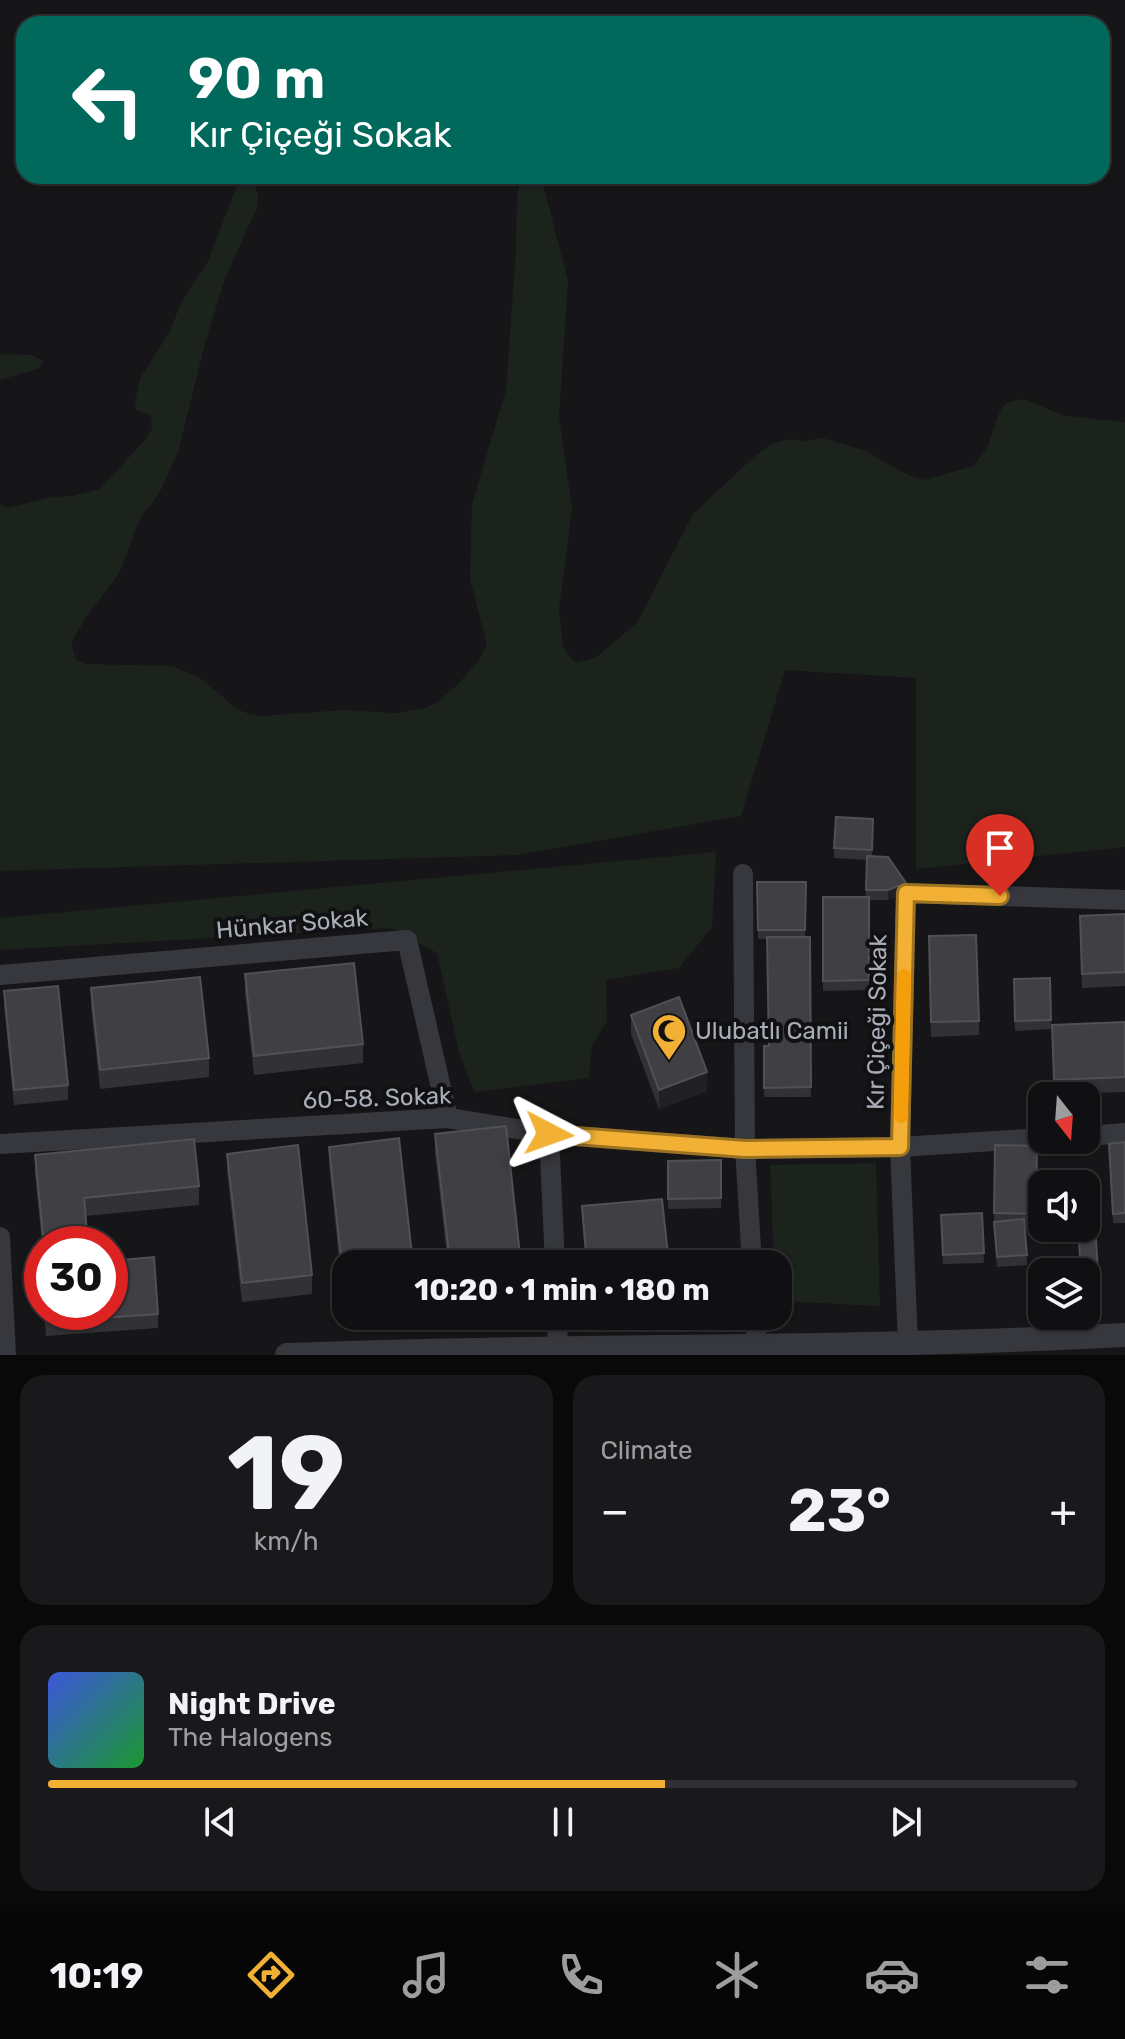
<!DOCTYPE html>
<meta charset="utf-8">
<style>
body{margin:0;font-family:Rubik,sans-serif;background:#19191b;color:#f1f3f6;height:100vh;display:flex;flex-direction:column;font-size:30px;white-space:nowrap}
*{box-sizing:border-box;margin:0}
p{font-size:26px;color:#9c9d9f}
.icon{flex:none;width:44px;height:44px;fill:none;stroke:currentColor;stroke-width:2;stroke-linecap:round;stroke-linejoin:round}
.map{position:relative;height:1355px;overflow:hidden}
.sheet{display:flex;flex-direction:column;gap:20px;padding:20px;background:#09090a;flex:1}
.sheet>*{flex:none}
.guide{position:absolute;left:16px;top:16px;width:1094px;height:168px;border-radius:24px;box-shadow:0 2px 6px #0004,0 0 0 2px #303032;background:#00695c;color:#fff;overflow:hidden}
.needle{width:52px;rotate:163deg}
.tools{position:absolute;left:1028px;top:1082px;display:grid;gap:16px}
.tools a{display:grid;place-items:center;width:72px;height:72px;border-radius:16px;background:#101012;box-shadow:0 2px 6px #0004,0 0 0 2px #303032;font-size:40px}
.speed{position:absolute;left:24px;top:1226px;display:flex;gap:16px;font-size:40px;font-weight:700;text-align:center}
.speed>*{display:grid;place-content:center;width:104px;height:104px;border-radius:50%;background:#101012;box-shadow:0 2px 6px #0004,0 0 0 2px #303032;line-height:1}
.speed .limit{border:12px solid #d22;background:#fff;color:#111}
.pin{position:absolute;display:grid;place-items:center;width:68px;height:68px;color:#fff;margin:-82px -34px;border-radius:50% 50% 50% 0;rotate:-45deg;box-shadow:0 0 8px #0007}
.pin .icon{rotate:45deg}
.me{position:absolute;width:88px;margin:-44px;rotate:94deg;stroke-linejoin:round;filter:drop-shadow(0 0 6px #0008)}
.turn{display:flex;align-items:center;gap:28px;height:168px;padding:0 40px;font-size:36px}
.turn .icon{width:104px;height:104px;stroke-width:2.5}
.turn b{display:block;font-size:56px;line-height:68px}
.big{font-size:60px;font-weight:700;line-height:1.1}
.sheet .tile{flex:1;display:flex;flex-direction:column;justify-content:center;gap:12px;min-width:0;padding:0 28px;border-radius:24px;background:#19191b}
.sheet .dial{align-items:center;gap:0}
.dial b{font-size:104px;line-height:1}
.song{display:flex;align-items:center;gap:24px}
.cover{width:96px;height:96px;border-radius:12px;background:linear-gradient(135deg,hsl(230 70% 55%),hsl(130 70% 35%))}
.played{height:8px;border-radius:4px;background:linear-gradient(90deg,#f2b134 60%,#303032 60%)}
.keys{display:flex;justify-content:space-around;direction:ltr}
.heat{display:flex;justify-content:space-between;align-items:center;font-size:44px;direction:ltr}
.sheet .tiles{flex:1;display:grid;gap:20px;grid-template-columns:1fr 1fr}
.tile:last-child{grid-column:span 2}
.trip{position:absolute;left:332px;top:1250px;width:460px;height:80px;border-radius:24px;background:#101012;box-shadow:0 2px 6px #0004,0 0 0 2px #303032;font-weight:700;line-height:80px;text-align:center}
.menu{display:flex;height:128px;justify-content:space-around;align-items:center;background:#060607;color:#9c9d9f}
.menu .icon{width:56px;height:56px}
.menu .active{color:#f2b134}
.menu b{font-size:36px;color:#f1f3f6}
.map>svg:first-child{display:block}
.green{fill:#1c231d}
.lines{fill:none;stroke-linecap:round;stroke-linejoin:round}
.minor{stroke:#37383d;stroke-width:20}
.tertiary{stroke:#37383d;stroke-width:24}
.wall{fill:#323236}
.shaded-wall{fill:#212124}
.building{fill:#3f3f44;stroke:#4f5156;stroke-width:2}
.route-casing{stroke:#9d7322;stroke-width:20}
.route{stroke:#f2b134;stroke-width:14}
.slow{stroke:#f59e0b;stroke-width:14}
.labels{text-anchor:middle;stroke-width:8;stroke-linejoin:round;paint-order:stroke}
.street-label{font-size:24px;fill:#a8adb8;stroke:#111113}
.poi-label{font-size:24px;fill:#a8adb8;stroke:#111113;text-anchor:start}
</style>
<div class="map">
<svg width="1125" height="1355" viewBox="0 0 1125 1355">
<rect width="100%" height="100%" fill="#161618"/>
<!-- green -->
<g class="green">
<path d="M 521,176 L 541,176 L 568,281 L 559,417 L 572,509 L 559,609 L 563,647 L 575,663 L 595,658 L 637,623 L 693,514 L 755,456 L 772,444 L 789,439 L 802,441 L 823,438 L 863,450 L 908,475 L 925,480 L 973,466 L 987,449 L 998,416 L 1003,406 L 1009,402 L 1023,399 L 1065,416 L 1125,422 L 1125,847 L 916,869 L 916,678 L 785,670 L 741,816 L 517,855 L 0,871 L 0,504 L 8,508 L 52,497 L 73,496 L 100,489 L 144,441 L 152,429 L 151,415 L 136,410 L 135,401 L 141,377 L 169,333 L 182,301 L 208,261 L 239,180 L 253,180 L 258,194 L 257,208 L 225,278 L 204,347 L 178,452 L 159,494 L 140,518 L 119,574 L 88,614 L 71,643 L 76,660 L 85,664 L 172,666 L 199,677 L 237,709 L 249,714 L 262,716 L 343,710 L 397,713 L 425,708 L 438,702 L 459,683 L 479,660 L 487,645 L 470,579 L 472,504 L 506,390 L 516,250 L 517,199 Z"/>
<path d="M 0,354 L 32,355 L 43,361 L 40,368 L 0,380 Z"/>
<path d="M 716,852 L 712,927 L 679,968 L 606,980 L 607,1021 L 592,1046 L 589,1078 L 474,1092 L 459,1052 L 437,953 L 391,928 L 0,950 L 0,918 Z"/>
<path d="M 876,1163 L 880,1306 L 778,1301 L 778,1264 L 774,1264 L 770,1165 Z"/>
</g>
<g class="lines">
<!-- minor -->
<g class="minor">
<path d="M 743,874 L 745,1149 L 752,1264"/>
<path d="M 0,975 L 407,940 L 448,1118"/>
<path d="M 549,1134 L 555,1264"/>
<path d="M 1086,1136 L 1125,1133"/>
<path d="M 0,1144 L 448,1118 L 549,1134 L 745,1149 L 900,1147 L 1042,1138"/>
<path d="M 0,1237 L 6,1355"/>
<path d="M 557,1316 L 558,1346"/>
<path d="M 755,1316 L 757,1345"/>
<path d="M 908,1344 L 900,1147 L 906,893 L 1125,900"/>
</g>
<!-- tertiary -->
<path class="tertiary" d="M 287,1355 C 566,1344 846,1350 1125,1335"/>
</g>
<!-- wall -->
<g class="wall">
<path d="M 873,829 L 872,856 L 906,893 L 888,900 L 869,900 L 869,990 L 823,991 L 823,897 L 866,897 L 867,860 L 834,858 L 834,848 Z"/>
<path d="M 757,882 L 806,882 L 805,937 L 810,937 L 811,1097 L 764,1097 L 764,1046 L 768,1046 L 767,939 L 758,939 Z"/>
<path d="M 1125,914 L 1125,986 L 1082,988 L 1080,916 Z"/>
<path d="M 929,936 L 979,1021 L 979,1035 L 931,1037 Z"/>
<path d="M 245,974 L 363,1044 L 363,1063 L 254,1075 L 245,993 Z"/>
<path d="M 1050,978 L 1051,1029 L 1015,1031 L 1014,979 Z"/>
<path d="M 91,988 L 209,1058 L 209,1077 L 100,1089 L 91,1007 Z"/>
<path d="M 4,991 L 68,1085 L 68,1100 L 14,1105 L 4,1005 Z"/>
<path d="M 631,1015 L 707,1091 L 659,1109 L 631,1034 Z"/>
<path d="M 1125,1022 L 1125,1092 L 1054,1094 L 1052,1025 Z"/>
<path d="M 435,1134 L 520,1255 L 520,1264 L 448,1264 L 435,1153 Z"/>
<path d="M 1125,1142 L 1125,1223 L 1113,1223 L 1109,1153 Z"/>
<path d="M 995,1145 L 1037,1146 L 1036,1224 L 1025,1224 L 1027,1265 L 997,1267 L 994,1232 Z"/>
<path d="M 329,1147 L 346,1264 L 346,1294 L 343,1295 L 329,1165 Z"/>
<path d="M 227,1154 L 312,1275 L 312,1294 L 242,1302 L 227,1172 Z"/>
<path d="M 35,1155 L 199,1186 L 199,1205 L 86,1216 L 87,1244 L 42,1244 L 35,1174 Z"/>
<path d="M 721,1160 L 721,1208 L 668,1209 L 668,1161 Z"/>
<path d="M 582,1206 L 669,1264 L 586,1264 L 582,1221 Z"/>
<path d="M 982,1213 L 984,1263 L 943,1264 L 941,1215 Z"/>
<path d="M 1096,1240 L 1098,1276 L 1086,1277 L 1086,1272 Z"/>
<path d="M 44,1312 L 158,1314 L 158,1328 L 46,1336 Z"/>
</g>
<!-- shaded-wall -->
<g class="shaded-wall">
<path d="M 906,883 L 906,893 L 888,900 L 888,890 Z"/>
<path d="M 707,1072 L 707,1091 L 659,1109 L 659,1090 Z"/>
</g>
<!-- building -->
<g class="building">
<path d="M 836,817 L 873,819 L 872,850 L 834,848 Z"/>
<path d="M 867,856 L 888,857 L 906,883 L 888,890 L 866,890 Z"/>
<path d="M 757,882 L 806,882 L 805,930 L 758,930 Z"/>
<path d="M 823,897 L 869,897 L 869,980 L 823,981 Z"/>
<path d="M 1125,914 L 1125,972 L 1082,974 L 1080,916 Z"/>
<path d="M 976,935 L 979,1021 L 931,1022 L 929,936 Z"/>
<path d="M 767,937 L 810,937 L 811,1087 L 764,1088 L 764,1046 L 769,1046 Z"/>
<path d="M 354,963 L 363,1044 L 254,1056 L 245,974 Z"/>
<path d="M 200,977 L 209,1058 L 100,1070 L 91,988 Z"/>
<path d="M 1050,978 L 1051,1020 L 1015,1021 L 1014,979 Z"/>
<path d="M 58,986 L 68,1085 L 14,1090 L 4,991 Z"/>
<path d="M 679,997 L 707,1072 L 659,1090 L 631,1015 Z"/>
<path d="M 1125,1022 L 1125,1077 L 1054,1080 L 1052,1025 Z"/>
<path d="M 506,1126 L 520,1255 L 450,1263 L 435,1134 Z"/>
<path d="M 399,1138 L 413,1264 L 346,1264 L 346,1276 L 343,1276 L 329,1147 Z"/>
<path d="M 194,1139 L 199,1186 L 84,1198 L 87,1232 L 43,1236 L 35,1155 Z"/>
<path d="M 1125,1142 L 1125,1213 L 1113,1214 L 1109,1144 Z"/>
<path d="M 298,1145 L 312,1275 L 242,1283 L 227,1154 Z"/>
<path d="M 995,1145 L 1037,1146 L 1036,1214 L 994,1213 Z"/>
<path d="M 721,1160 L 721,1198 L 668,1199 L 668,1161 Z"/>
<path d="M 662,1199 L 669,1264 L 587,1264 L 582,1206 Z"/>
<path d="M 982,1213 L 984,1253 L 943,1255 L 941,1215 Z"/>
<path d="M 1024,1219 L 1027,1255 L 997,1257 L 994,1222 Z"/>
<path d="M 1096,1240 L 1098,1271 L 1081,1272 L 1079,1241 Z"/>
<path d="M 154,1257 L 158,1314 L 46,1322 L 45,1312 L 110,1312 L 110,1261 Z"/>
</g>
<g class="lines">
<!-- route casing -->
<g class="route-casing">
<path id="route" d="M 549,1134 L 745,1149 L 900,1147 L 906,893 L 1000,896"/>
</g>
<!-- route -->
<use href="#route" class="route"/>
<!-- slow -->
<path class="slow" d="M 901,1116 L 904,976"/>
</g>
<!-- icons -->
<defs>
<g id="mosque-pin" transform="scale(1.8)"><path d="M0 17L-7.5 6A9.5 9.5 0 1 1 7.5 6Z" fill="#f2b134" stroke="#111113"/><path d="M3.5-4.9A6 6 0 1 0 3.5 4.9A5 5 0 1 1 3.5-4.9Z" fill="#111"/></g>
</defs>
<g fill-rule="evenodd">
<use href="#mosque-pin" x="669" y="1031"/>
</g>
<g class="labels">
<!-- street labels -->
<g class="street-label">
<text transform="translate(292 924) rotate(-5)" y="8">Hünkar Sokak</text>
<text transform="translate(877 1022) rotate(-89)" y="8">Kır Çiçeği Sokak</text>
<text transform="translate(377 1098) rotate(-2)" y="8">60-58. Sokak</text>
</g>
<!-- poi labels -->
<g class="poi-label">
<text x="695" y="1039">Ulubatlı Camii</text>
</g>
</g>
</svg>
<div class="tools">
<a><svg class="needle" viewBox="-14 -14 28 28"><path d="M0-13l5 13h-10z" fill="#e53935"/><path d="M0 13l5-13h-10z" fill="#9c9d9f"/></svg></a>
<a><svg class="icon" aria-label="sound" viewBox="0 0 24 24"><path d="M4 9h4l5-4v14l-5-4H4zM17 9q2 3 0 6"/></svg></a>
<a><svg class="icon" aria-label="layers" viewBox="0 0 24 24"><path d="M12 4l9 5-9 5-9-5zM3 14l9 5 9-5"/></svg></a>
</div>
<div class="speed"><div class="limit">30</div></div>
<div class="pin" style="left:1000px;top:896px;background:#d93025"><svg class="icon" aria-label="arrive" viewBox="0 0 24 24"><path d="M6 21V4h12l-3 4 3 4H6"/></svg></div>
<svg class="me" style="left:549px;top:1134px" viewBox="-20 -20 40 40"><path d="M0-17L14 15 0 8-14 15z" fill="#f2b134" stroke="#fff" stroke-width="4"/></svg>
<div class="trip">10:20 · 1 min · 180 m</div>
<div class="guide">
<div class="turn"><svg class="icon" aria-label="left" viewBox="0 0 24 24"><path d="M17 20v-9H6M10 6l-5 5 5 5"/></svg><div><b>90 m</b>Kır Çiçeği Sokak</div></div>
</div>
</div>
<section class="sheet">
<div class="tiles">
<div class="tile dial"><b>19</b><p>km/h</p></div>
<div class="tile"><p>Climate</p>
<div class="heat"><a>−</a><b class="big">23°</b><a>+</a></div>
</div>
<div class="tile">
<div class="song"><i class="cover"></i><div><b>Night Drive</b><p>The Halogens</p></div></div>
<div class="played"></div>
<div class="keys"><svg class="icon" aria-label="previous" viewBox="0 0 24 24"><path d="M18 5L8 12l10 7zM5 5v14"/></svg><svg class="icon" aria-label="pause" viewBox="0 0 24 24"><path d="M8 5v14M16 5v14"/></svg><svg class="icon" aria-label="next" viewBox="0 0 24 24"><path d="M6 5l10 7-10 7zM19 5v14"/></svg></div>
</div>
</div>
</section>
<nav class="menu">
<b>10:19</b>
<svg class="icon active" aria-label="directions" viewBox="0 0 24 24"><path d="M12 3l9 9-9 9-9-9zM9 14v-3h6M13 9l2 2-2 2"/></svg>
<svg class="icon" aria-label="music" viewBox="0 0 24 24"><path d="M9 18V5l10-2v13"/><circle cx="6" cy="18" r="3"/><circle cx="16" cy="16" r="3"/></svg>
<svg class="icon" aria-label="phone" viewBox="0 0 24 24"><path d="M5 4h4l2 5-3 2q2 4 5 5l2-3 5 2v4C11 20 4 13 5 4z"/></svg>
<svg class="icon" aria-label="climate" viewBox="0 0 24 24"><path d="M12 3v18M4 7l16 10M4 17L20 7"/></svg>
<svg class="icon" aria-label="car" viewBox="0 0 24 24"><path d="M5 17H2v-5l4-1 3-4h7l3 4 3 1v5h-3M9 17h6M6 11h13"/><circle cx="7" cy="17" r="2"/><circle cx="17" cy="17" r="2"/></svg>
<svg class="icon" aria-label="filters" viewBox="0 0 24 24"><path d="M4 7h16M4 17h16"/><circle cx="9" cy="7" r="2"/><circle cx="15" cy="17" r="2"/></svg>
</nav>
